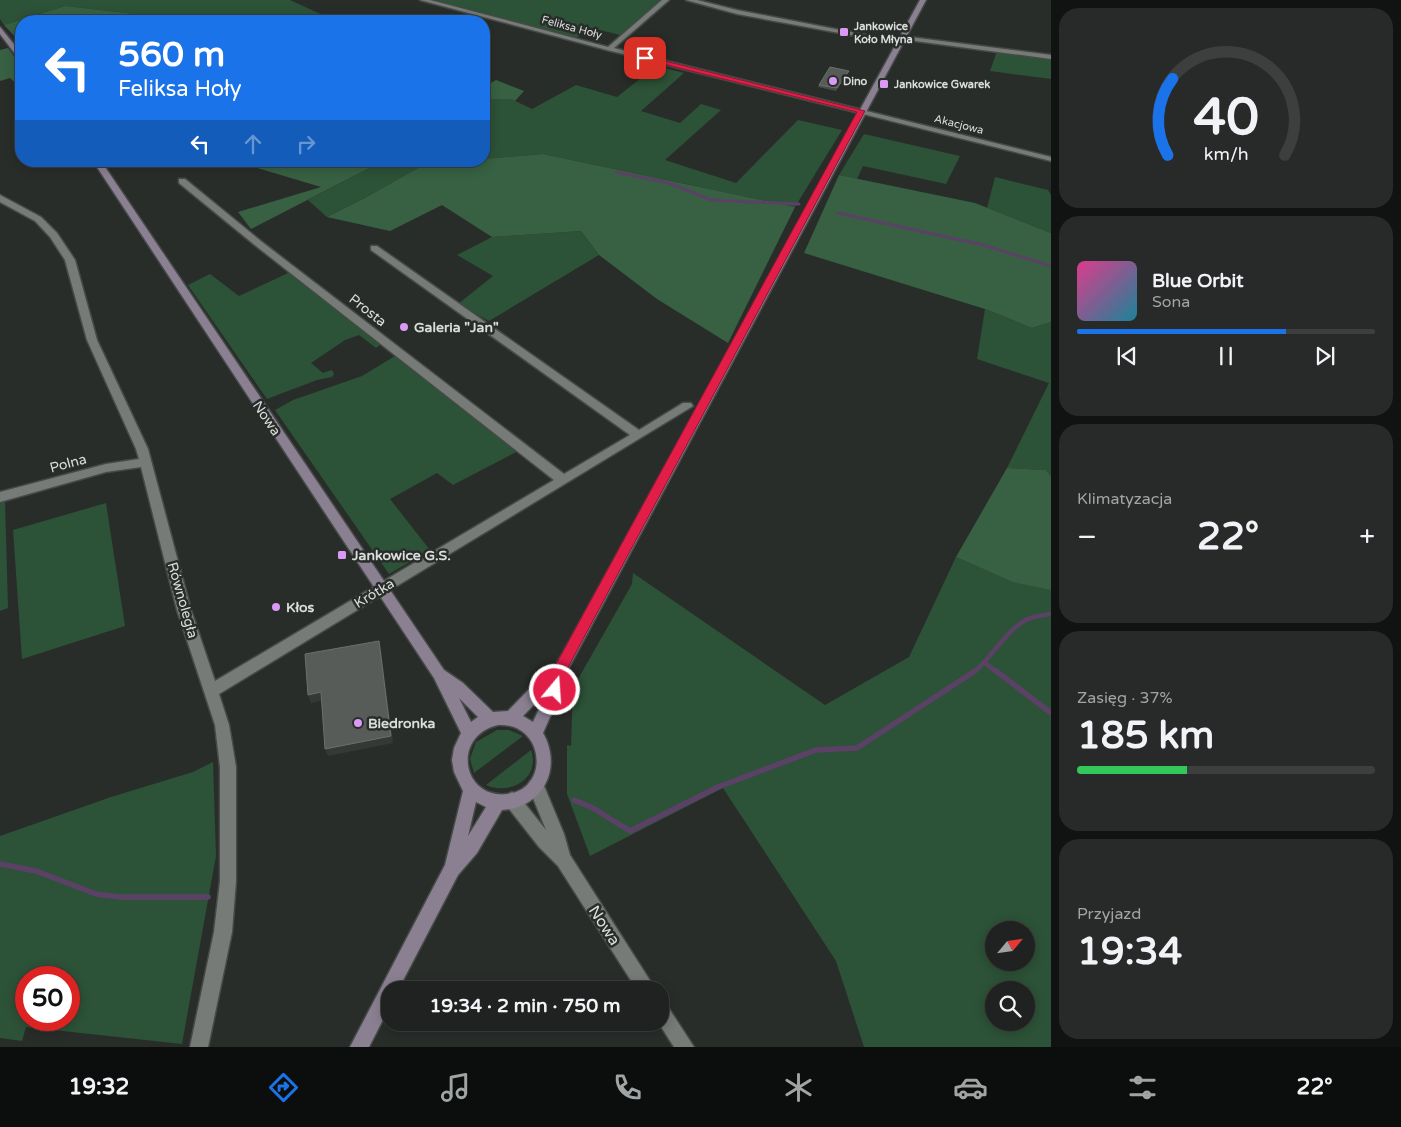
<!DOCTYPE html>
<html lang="pl">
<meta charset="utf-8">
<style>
body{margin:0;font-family:"Varela Round",sans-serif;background:#272a29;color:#f1f3f6;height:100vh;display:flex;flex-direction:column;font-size:19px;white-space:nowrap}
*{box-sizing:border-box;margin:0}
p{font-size:16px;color:#a1a4a5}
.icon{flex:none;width:28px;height:28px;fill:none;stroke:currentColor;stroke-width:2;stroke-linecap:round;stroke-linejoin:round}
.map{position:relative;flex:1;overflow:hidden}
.sheet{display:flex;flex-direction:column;gap:8px;padding:8px;background:#111312;width:350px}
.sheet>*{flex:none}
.top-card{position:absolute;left:15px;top:15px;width:475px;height:152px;border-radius:20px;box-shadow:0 2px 12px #0003,0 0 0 1px #3c3f3e;background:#1a73e8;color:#fff;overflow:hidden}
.needle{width:32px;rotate:61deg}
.fabs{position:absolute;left:985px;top:921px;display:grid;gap:10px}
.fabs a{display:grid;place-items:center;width:50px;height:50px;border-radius:50%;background:#1f2220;box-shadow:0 2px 12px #0003,0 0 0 1px #3c3f3e;font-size:25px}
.speed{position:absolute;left:15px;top:966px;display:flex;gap:10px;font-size:25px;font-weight:700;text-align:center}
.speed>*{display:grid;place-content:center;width:65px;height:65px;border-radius:50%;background:#1f2220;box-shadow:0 2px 12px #0003,0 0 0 1px #3c3f3e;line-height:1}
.speed .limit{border:8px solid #d22;background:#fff;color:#111}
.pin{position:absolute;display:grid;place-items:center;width:42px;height:42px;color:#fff;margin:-21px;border-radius:10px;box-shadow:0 2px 8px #0006}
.me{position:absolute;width:55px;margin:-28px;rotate:18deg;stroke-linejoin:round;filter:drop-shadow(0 0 4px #0008)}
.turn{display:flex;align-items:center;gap:18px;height:105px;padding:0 20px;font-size:22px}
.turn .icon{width:65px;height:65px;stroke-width:2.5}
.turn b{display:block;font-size:35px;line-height:42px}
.lanes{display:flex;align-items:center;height:48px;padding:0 20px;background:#0003;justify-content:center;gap:25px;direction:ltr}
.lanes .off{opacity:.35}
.big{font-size:38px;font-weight:700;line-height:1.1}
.sheet .card{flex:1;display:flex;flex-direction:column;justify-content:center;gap:8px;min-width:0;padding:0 18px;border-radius:20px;background:#272a29}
.sheet .dial{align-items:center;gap:0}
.dial svg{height:130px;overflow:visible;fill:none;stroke:#3c3f3e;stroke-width:7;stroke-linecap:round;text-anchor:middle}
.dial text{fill:#f1f3f6;stroke:none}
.song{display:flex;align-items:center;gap:15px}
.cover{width:60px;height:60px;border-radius:8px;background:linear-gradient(135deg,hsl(330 70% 55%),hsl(190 70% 35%))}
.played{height:5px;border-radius:2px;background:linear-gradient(90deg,#1a73e8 70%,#3c3f3e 70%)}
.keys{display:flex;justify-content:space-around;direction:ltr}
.heat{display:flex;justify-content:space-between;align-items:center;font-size:28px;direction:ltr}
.charge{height:8px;border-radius:4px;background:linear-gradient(90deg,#34c759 37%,#3c3f3e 0)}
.trip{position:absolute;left:381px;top:981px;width:288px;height:50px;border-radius:20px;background:#1f2220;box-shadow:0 2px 12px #0003,0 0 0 1px #3c3f3e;font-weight:700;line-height:50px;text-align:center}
.dock{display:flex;height:80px;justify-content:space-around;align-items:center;background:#0c0e0d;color:#a1a4a5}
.dock .icon{width:35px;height:35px}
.dock .on{color:#1a73e8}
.dock b{font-size:22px;color:#f1f3f6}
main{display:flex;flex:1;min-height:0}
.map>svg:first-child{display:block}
.green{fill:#2c5237;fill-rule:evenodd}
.forest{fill:#376142}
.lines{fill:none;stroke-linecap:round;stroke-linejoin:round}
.stream-far2{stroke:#5c4167;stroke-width:3}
.stream-far1{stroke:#5c4167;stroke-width:4.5}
.stream{stroke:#5c4167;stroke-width:5.5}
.street-casing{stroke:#464a47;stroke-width:3}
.secondary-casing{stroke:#464a47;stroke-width:3}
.street{fill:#767b77;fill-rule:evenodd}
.secondary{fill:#8b8092;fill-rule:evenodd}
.wall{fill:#484c49}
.shaded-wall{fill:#353936}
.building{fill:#585c59;stroke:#6c706d}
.route{fill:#e11d48;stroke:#92132f}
.poi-dot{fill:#db99f5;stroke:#292d2a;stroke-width:2}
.labels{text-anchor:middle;stroke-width:5;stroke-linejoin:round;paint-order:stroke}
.far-poi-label{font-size:11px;font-weight:bold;fill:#dadddb;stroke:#292d2a;text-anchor:start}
.far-street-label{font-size:11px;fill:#dadddb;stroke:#292d2a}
.street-label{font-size:14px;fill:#dadddb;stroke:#292d2a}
.poi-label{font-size:14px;font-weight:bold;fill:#dadddb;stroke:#292d2a;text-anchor:start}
.near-street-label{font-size:16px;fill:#dadddb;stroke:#292d2a}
</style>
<main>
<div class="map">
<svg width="1051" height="1047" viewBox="0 0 1051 1047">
<rect width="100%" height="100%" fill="#292d2a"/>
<!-- green -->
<g class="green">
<path d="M 0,0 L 290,0 L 336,21 L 153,21 L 135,14 L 65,6 L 4,25 L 0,19 Z"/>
<path d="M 434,0 L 662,0 L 624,36 L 592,28 L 574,39 Z"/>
<path d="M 997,51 L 1051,59 L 1051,79 L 990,71 Z"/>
<path d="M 656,66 L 684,73 L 641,111 L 680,123 L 701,104 L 721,110 L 665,160 L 736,183 L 798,120 L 842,130 L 795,207 L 543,154 L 484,159 L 484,99 L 511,99 L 532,109 L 576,85 L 617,97 Z"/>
<path d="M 864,134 L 960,156 L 946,184 L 863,166 L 857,179 L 839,175 Z"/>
<path d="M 383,161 L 452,161 L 425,164 L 363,199 L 327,217 L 308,200 Z"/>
<path d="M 995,177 L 1048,190 L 1051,195 L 1051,233 L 987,208 Z"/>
<path d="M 581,231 L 599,255 L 489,321 L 458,304 L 493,276 L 457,255 L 492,237 Z"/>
<path d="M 290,272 L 380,345 L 376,348 L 359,335 L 345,340 L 311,363 L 323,373 L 332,370 L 334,374 L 332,377 L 317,380 L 267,399 L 188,285 L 210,274 L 239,296 Z"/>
<path d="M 985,309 L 1032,328 L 1051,322 L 1051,476 L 1046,470 L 1007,468 L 1049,383 L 977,359 Z"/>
<path d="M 395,356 L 518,451 L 453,485 L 437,473 L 390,499 L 430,550 L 389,574 L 275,410 L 293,400 L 362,376 Z"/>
<path d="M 5,501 L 8,608 L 0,611 L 0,502 Z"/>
<path d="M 106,503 L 125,626 L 22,659 L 13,530 Z"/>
<path d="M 1051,554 L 1051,1047 L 864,1047 L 836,961 L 723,788 L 590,856 L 567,794 L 567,745 L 571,746 L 573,688 L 632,584 L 633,573 L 825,705 L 909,657 L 956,557 L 1007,579 ZM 994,930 L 1026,930 L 1026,962 L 994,962 ZM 994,990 L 1026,990 L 1026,1022 L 994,1022 Z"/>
<path d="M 497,730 L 509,730 L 523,736 L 474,773 L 470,759 L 476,742 Z"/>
<path d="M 531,750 C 541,778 510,796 486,785 Z"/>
<path d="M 213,762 L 216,856 L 182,1044 L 26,1027 L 22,1041 L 0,1038 L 0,836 L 111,797 L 193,772 ZM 26,978 L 69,978 L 69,1020 L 26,1020 Z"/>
</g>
<!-- forest -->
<g class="forest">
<path d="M 65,6 L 135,14 L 153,21 L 21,21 L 21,43 L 4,25 Z"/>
<path d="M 8,48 L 21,66 L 21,88 L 10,78 L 0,81 L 0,50 Z"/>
<path d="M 496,80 L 524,91 L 515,101 L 511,99 L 484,99 L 484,83 L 489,84 Z"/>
<path d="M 543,154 L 795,207 L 728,343 L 657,299 L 599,255 L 581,231 L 492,237 L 442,205 L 390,231 L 327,217 L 363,199 L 425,164 L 484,161 L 484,159 Z"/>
<path d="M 234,161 L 383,161 L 251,229 L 238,212 L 321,187 Z"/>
<path d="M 839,175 L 975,203 L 1051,233 L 1051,322 L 1032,328 L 985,309 L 804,253 Z"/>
<path d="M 1007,468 L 1046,470 L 1051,476 L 1051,590 L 1013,582 L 956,557 Z"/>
</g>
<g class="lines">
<!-- stream-far2 -->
<g class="stream-far2">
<path d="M 616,172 L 669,183 L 711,200 L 799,204"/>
<path d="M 838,213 L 983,245 L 1051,266"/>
</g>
<!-- stream-far1 -->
<g class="stream-far1">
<path d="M 985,663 L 998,673"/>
<path d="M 973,673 C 992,658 1009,625 1031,618 C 1037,616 1045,615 1051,614"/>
</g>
<!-- stream -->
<g class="stream">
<path d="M 996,671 L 1051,713"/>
<path d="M 574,800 L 593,808 L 630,831 L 718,787 L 816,750 L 857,748 L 975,671"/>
<path d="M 0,864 L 36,871 L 96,894 L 120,897 L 208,897"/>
</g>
<!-- street casing -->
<g class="street-casing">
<g id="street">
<path d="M 420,0 L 430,0 L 608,47 L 662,0 L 669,0 L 614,48 L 1051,157 L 1051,161 L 607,50 Z"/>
<path d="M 686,0 L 697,0 L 737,10 L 902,42 L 899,44 L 737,14 Z"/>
<path d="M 902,36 L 1051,55 L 1051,59 L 900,39 L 899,38 Z"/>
<path d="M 179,179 L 185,179 L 262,242 L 564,474 L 630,435 L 371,250 L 371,246 L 377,246 L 639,430 L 683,403 L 691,403 L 693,406 L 219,694 L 229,725 L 236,767 L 236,881 L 232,932 L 208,1047 L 190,1047 L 214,932 L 220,881 L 220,767 L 215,725 L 177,610 L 141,467 L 106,472 L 0,502 L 0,492 L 106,464 L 139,459 L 136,449 L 87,340 L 65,260 L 50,237 L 35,221 L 0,202 L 0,195 L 41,217 L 57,233 L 75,260 L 97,340 L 148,449 L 191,610 L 215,681 L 554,480 L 256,246 L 179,183 Z"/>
<path d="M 536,778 L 542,781 L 564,834 L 570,855 L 656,990 L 637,990 L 558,866 L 539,847 L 506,805 L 504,800 L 506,795 L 512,792 L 518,795 L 546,830 L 528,786 L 530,781 Z"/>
<path d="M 660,1001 L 666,1004 L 694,1047 L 674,1047 L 658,1022 L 660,1022 Z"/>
</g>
</g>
<!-- secondary casing -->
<g class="secondary-casing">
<g id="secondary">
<path d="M 920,0 L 926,0 L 566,673 L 562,690 L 543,733 C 563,768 543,808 502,810 L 477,853 L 458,875 L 398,990 L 390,990 L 390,1006 L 369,1047 L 350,1047 L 445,865 L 463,791 L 454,772 L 452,760 L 454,748 L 461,733 L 434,678 L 93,161 L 101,161 L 444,670 L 463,683 L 493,712 L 508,711 L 538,680 L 554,668 L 564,651 ZM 548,690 L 533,722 L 523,716 ZM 459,698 L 478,717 L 471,722 ZM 498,725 C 544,722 551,788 508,794 C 462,800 451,736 498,725 ZM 476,802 L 486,807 L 468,836 Z"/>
<path d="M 0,27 L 21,53 L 21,60 L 19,59 L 0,34 Z"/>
</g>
</g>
<!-- street -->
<use href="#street" class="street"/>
<!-- secondary -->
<use href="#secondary" class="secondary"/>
</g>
<!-- wall -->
<path class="wall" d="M 848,73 L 836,91 L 818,87 L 819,85 Z"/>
<!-- shaded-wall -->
<g class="shaded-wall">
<path d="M 849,71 L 848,73 L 836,91 L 837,88 Z"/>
<path d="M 379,641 L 381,649 L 393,743 L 328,756 L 325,749 Z"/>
<path d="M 321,692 L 324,700 L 311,703 L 308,695 Z"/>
</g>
<!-- building -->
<g class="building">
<path d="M 830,67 L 849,71 L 837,88 L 819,85 Z"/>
<path d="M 379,641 L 391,736 L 325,749 L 321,692 L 308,695 L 305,654 Z"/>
</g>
<!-- route -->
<path class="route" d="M 645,56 L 865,111 L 565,673 L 559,694 L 555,696 L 550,694 L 548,690 L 554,668 L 857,112 L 643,59 Z"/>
<!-- markers -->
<g class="poi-dot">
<rect x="839" y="27" width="10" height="10" rx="2.5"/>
<circle cx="833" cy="81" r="5"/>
<rect x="879" y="79" width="10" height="10" rx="2.5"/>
<circle cx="404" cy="327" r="5"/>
<rect x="337" y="550" width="10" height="10" rx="2.5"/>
<circle cx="276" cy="607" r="5"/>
<circle cx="358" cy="723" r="5"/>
</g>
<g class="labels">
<!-- far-poi labels -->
<g class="far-poi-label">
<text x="854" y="30">Jankowice<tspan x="854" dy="13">Koło Młyna</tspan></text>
<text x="843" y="85">Dino</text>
<text x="894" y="88">Jankowice Gwarek</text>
</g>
<!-- far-street labels -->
<g class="far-street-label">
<text transform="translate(572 27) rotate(15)" y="4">Feliksa Hoły</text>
<text transform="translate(959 124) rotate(14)" y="4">Akacjowa</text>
</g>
<!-- street labels -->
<g class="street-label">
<text transform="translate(368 310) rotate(38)" y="5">Prosta</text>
<text transform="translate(267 418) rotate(56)" y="5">Nowa</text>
<text transform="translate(68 463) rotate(-15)" y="5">Polna</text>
<text transform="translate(374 593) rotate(-31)" y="5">Krótka</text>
<text transform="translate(183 600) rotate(74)" y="5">Równoległa</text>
</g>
<!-- poi labels -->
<g class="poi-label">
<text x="414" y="332">Galeria "Jan"</text>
<text x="352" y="560">Jankowice G.S.</text>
<text x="286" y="612">Kłos</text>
<text x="368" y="728">Biedronka</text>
</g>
<!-- near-street labels -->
<g class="near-street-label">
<text transform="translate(605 925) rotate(57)" y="6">Nowa</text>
</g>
</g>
</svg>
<div class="fabs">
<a><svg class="needle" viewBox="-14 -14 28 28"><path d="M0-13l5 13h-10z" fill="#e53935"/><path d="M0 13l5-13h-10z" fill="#a1a4a5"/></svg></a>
<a><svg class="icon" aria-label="search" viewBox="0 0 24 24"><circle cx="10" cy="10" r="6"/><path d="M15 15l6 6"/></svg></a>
</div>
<div class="speed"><div class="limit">50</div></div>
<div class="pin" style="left:645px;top:58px;background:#d93025"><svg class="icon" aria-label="arrive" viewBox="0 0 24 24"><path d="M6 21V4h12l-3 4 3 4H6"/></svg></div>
<svg class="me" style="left:555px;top:690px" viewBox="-20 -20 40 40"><circle r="17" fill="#e11d48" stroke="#fff" stroke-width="3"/><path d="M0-11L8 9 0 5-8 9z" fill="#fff"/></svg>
<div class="trip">19:34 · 2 min · 750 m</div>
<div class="top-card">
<div class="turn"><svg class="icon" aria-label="left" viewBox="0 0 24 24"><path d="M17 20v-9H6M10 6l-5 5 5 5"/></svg><div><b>560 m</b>Feliksa Hoły</div></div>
<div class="lanes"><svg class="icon" aria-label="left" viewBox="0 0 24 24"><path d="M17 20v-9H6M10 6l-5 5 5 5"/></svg><svg class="icon off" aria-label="ahead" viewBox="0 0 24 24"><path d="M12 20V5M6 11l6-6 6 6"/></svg><svg class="icon off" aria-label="right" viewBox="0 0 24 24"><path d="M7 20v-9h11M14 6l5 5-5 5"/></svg></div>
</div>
</div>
<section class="sheet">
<div class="card dial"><svg viewBox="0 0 100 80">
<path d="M14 69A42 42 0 1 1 86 69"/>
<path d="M14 69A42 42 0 0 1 17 22" stroke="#1a73e8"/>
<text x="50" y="56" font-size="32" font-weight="700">40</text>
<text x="50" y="72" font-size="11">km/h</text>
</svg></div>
<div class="card">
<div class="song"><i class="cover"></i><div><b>Blue Orbit</b><p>Sona</p></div></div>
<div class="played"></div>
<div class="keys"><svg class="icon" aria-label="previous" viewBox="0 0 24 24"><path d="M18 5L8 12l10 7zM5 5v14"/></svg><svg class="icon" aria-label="pause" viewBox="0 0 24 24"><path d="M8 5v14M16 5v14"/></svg><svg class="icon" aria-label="next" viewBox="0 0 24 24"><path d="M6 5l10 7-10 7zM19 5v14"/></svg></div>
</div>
<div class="card"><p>Klimatyzacja</p>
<div class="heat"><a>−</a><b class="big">22°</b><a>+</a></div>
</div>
<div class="card"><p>Zasięg · 37%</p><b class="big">185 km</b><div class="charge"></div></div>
<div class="card"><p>Przyjazd</p><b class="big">19:34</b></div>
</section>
</main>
<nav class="dock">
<b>19:32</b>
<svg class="icon on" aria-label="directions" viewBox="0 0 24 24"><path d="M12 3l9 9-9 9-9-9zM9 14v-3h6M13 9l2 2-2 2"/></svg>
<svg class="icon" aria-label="music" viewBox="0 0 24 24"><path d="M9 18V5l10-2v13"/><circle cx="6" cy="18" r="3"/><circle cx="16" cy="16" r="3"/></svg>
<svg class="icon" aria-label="phone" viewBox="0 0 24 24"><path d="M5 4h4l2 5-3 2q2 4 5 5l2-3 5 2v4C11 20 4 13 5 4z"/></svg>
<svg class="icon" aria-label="climate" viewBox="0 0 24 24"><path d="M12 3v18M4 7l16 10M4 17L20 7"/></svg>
<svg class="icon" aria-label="car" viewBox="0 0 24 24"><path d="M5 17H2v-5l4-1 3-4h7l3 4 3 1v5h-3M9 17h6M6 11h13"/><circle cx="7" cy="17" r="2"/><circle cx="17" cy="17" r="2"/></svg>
<svg class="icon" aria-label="filters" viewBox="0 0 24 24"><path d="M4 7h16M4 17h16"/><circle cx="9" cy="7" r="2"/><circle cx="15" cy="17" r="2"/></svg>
<b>22°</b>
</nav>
